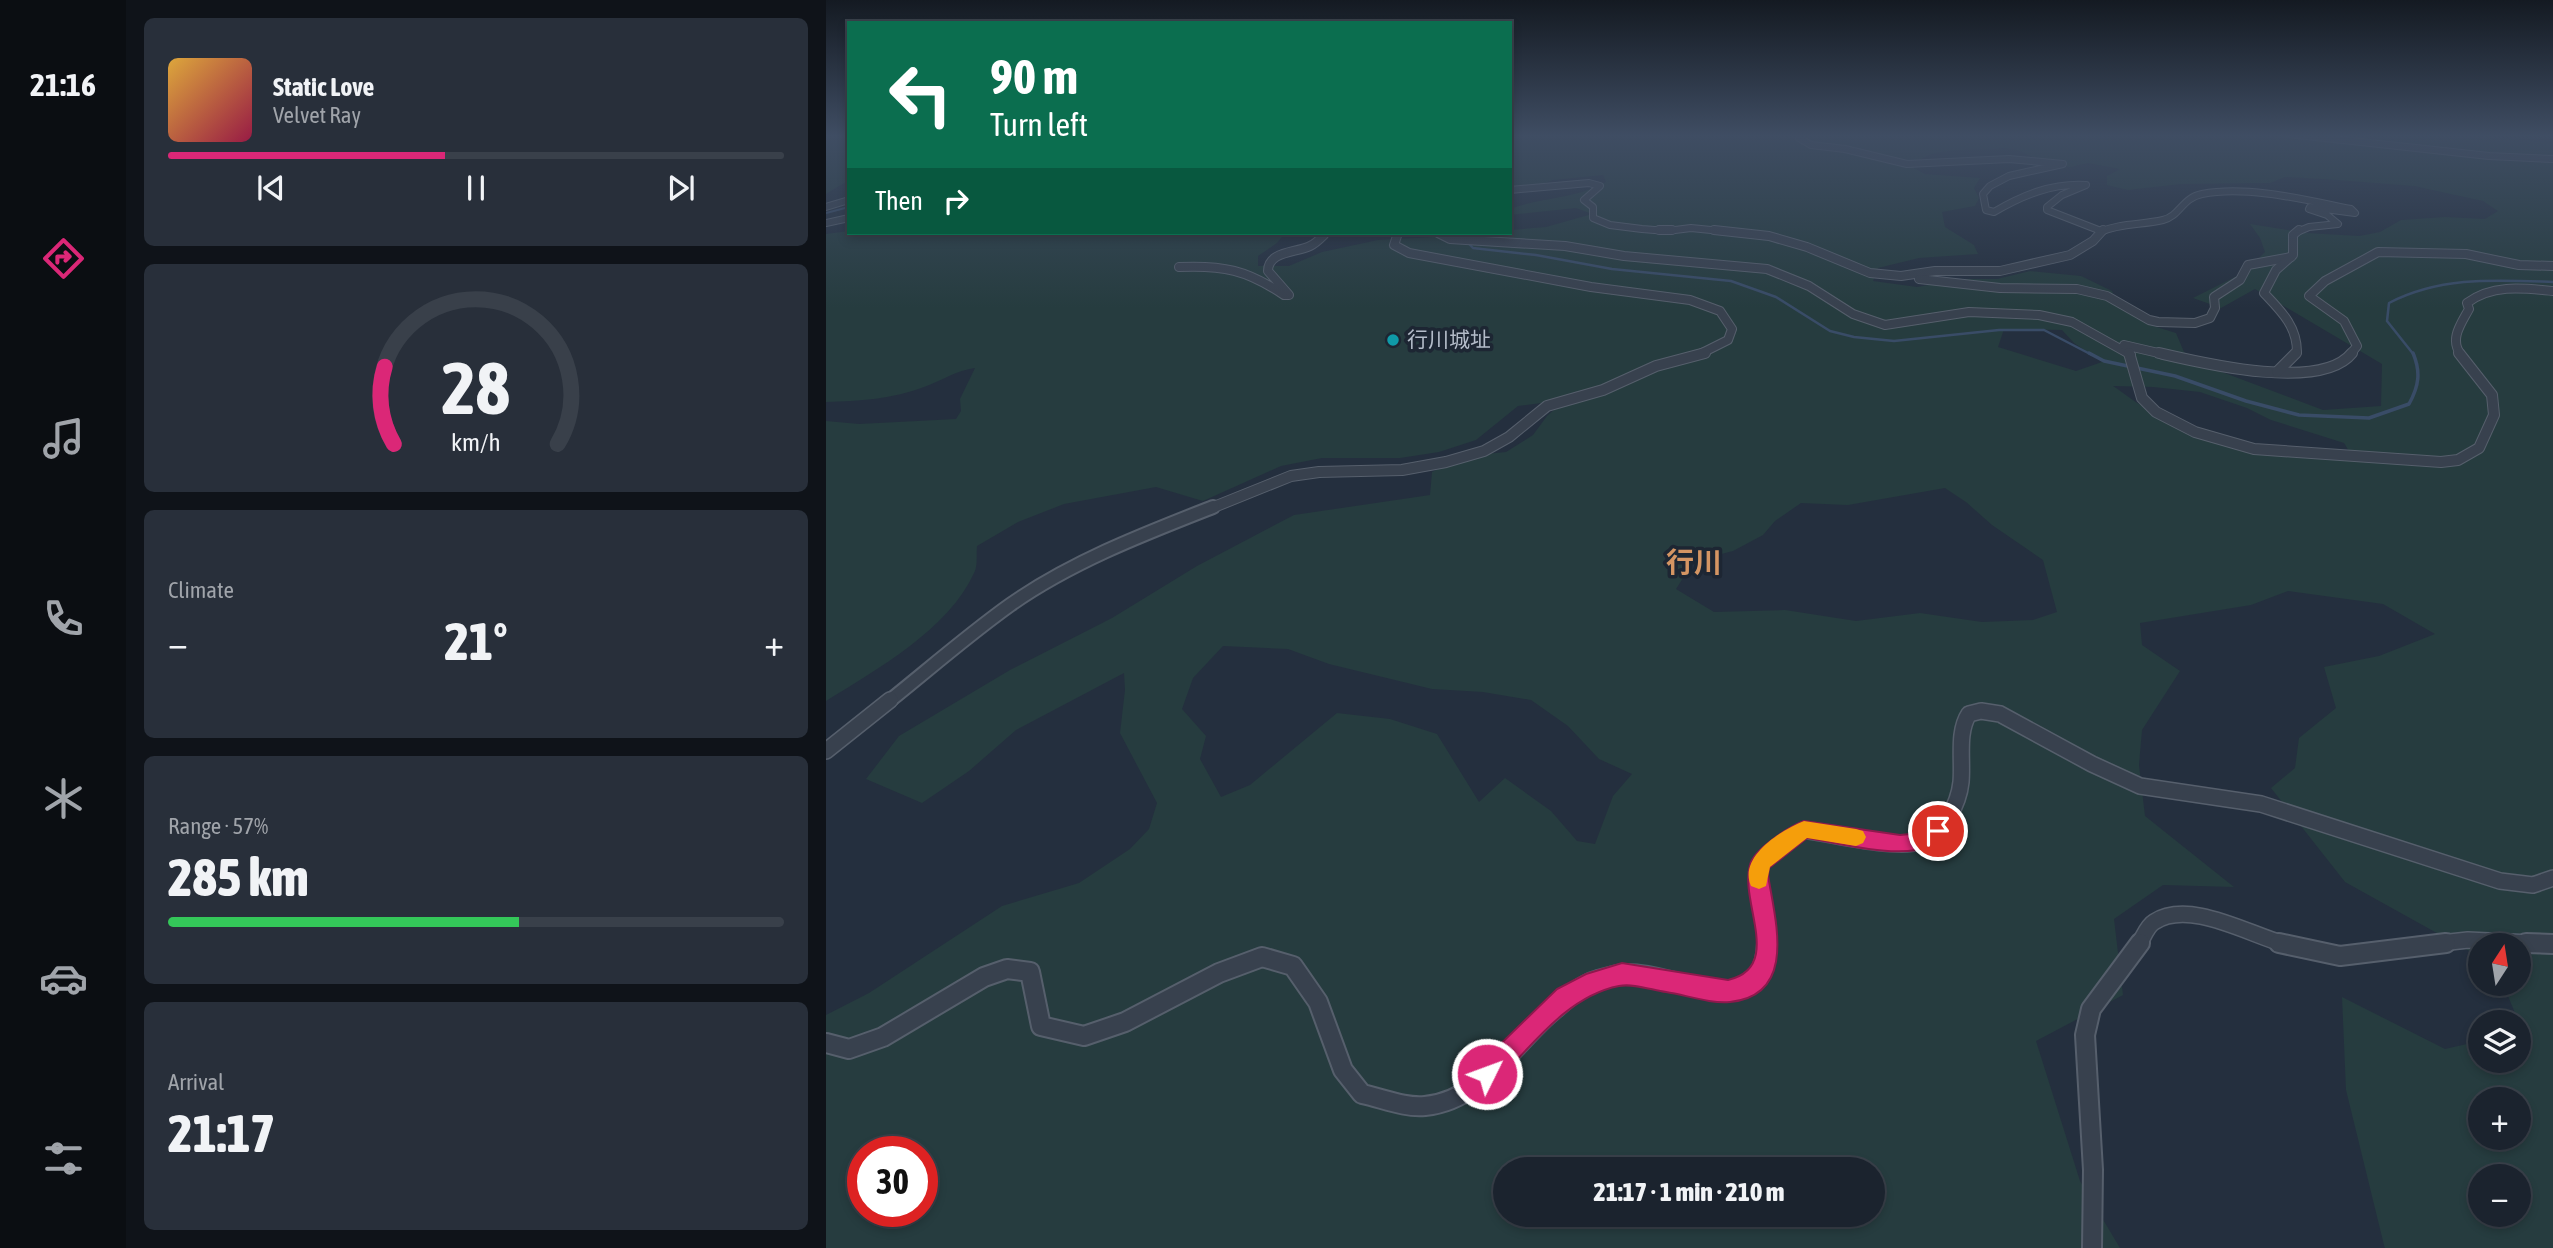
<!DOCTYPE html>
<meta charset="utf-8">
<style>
body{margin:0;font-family:"Asap Condensed","Noto Sans JP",sans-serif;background:#282f3a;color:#f1f3f6;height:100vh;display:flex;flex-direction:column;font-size:26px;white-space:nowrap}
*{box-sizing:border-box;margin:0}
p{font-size:23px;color:#a0a4aa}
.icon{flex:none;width:38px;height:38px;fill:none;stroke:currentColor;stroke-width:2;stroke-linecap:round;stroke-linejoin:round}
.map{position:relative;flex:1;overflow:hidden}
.side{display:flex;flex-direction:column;gap:18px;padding:18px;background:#0f1319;width:700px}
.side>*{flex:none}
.guide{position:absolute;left:21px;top:21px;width:665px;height:214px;border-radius:0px;box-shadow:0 4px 10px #0003,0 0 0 2px #39404a;background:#0b6e4f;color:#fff;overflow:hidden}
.needle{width:46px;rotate:12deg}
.tools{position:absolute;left:1642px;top:933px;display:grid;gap:14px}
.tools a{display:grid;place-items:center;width:63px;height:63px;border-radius:50%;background:#1b232e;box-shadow:0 4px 10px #0003,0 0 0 2px #39404a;font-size:35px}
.speed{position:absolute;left:21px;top:1136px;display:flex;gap:14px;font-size:35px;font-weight:700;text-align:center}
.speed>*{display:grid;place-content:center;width:91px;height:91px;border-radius:50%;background:#1b232e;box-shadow:0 4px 10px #0003,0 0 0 2px #39404a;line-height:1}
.speed .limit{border:10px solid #d22;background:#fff;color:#111}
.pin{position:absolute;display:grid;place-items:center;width:60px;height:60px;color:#fff;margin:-30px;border:4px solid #fff;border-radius:50%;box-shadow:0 2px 7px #0007}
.me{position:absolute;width:77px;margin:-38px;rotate:48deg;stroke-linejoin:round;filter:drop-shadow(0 0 5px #0008)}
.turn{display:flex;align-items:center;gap:24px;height:147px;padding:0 28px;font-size:32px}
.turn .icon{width:91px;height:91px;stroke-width:2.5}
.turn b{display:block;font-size:49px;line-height:60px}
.then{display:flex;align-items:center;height:66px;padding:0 28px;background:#0003;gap:14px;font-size:26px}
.big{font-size:52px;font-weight:800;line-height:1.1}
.side .card{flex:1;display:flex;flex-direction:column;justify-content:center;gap:10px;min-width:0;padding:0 24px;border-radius:10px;background:#282f3a}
.side .dial{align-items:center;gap:0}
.dial svg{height:182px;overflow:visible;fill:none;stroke:#39404a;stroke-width:7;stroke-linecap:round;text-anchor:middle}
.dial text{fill:#f1f3f6;stroke:none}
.song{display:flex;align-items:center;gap:21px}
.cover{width:84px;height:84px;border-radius:10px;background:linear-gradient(135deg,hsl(40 70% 55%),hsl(340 70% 35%))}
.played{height:7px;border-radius:4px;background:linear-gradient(90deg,#db2777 45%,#39404a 45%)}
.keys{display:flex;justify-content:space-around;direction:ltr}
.heat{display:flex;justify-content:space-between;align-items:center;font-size:38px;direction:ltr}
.charge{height:10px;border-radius:5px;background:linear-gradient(90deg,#34c759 57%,#39404a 0)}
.trip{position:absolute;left:667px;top:1157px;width:392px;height:70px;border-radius:35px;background:#1b232e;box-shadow:0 4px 10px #0003,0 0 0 2px #39404a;font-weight:800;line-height:70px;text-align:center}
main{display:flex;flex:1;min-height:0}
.tabs{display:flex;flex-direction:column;width:126px;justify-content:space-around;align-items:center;background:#0b0e12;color:#a0a4aa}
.tabs .icon{width:49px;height:49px}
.tabs .current{color:#db2777}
.tabs b{font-size:32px;color:#f1f3f6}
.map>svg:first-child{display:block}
.green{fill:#263c3f;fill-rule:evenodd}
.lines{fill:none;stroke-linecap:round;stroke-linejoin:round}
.stream-far2{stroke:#394c67;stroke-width:2}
.stream-far1{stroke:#394c67;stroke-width:2.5}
.stream{stroke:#394c67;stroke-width:3.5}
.street-far5-casing{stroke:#565f6c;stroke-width:8}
.street-far4-casing{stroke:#565f6c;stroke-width:10}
.street-far3-casing{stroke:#565f6c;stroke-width:12}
.street-far2-casing{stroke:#565f6c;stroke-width:16}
.street-far1-casing{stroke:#565f6c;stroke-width:18}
.street-casing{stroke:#565f6c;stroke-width:22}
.street-far5{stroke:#38414e;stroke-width:6}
.street-far4{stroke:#38414e;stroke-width:8}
.street-far3{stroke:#38414e;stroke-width:10}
.street-far2{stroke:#38414e;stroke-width:12}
.street-far1{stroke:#38414e;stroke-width:15}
.street{stroke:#38414e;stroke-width:18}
.route{fill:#db2777;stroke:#8e194d;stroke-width:2}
.slow{fill:#f59e0b}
.culture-dot{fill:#0f9aa8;stroke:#1d2633;stroke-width:2.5}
.labels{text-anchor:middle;stroke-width:7;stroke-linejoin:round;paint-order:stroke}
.far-poi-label{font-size:21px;fill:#b4bcc9;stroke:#1d2633;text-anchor:start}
.quarter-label{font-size:28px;font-weight:bold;fill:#d59563;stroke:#1d2633}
</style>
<main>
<nav class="tabs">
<b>21:16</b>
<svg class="icon current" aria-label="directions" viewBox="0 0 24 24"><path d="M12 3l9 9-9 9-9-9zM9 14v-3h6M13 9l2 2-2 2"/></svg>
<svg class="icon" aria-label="music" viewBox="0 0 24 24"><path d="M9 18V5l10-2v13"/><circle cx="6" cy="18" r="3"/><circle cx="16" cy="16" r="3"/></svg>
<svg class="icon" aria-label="phone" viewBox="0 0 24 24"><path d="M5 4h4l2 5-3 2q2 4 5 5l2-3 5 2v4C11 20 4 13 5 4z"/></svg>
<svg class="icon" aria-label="climate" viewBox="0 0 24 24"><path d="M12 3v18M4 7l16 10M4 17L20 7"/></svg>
<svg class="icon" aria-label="car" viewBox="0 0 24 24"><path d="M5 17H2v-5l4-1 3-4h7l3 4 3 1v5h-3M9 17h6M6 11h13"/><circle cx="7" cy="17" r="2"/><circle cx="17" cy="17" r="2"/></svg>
<svg class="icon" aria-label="filters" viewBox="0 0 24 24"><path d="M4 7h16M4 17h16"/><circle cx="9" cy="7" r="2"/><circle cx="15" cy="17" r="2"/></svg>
</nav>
<section class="side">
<div class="card">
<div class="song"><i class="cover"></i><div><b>Static Love</b><p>Velvet Ray</p></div></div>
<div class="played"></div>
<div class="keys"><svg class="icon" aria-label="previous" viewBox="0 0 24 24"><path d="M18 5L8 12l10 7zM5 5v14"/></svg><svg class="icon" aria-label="pause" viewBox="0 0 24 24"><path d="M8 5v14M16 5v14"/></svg><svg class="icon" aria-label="next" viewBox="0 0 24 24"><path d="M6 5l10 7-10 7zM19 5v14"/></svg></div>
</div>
<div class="card dial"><svg viewBox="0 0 100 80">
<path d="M14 69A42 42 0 1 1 86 69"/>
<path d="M14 69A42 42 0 0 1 10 35" stroke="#db2777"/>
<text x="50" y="56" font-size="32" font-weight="700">28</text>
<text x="50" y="72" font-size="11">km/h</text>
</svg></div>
<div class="card"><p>Climate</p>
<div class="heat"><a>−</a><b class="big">21°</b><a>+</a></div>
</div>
<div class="card"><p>Range · 57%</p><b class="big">285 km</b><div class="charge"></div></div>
<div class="card"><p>Arrival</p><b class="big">21:17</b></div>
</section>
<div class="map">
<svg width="1727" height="1248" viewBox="0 0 1727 1248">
<rect width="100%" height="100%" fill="#242f3e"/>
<!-- green -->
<g class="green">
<path d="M 0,134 L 23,134 L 23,180 L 0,194 Z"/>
<path d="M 684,134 L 1634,134 L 1727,143 L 1727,1248 L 1559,1248 L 1558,1245 L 1520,1090 L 1516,997 L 1619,1049 L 1654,1041 L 1654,1060 L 1692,1060 L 1692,1031 L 1696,1030 L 1677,984 L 1692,984 L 1692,945 L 1654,945 L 1654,957 L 1519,882 L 1445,788 L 1469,768 L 1473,738 L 1510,708 L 1498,667 L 1553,656 L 1609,634 L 1557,604 L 1462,591 L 1425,605 L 1314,623 L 1316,645 L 1354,671 L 1316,730 L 1313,765 L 1319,816 L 1408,887 L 1337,885 L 1288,919 L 1297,995 L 1210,1041 L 1254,1181 L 1294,1248 L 0,1248 L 0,1015 L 43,993 L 176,906 L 253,883 L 304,849 L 323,829 L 331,803 L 294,733 L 299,690 L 298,673 L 190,730 L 143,771 L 96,803 L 40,779 L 73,736 L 184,670 L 286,618 L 371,566 L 468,515 L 604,495 L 606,472 L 639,456 L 680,452 L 707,435 L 721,416 L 739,400 L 692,406 L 650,440 L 613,452 L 574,458 L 496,458 L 455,466 L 377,501 L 330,487 L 238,504 L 192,522 L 151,546 C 150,555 152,566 148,573 C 123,629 50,670 0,701 L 0,421 L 33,424 L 130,419 L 135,411 L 134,399 L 149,368 C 131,370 115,381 98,387 C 67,399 33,401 0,402 L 0,234 L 23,231 L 328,233 L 365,236 L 459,233 L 451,243 L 432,256 L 432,266 L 463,266 L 496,252 L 552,240 L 684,233 L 684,230 L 720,227 L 766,214 L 750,208 L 684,215 L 684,209 C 716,197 750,199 780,182 L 777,175 L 727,180 L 703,189 L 684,189 ZM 1178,148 L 1194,151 L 1219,163 L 1245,167 L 1262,163 L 1294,169 L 1281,176 L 1281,185 L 1302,190 L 1355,184 L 1444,183 L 1459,177 L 1497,179 L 1588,186 L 1657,201 L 1672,211 L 1659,219 L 1619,217 L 1575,220 L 1554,232 L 1533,236 L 1481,233 L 1424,224 L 1434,238 L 1439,252 L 1419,272 L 1367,298 L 1395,308 L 1429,289 L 1556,364 L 1555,406 L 1497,410 L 1388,369 L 1358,352 L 1350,333 L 1321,324 L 1293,308 L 1286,291 L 1255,276 L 1204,271 L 1171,279 L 1138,279 L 1091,287 L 1047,281 L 1052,268 L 1093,258 L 1152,254 L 1148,245 L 1119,227 L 1116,212 L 1149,206 L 1153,198 L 1148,188 L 1154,178 L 1099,174 L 1088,168 C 1097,144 1155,152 1178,148 ZM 1178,329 L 1236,330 L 1248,343 L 1276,362 L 1250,371 L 1172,347 ZM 1287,386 L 1327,387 L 1374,392 L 1421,408 L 1445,420 L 1518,443 L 1529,461 C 1468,458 1377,439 1324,410 C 1311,404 1299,394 1287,386 ZM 1119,488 L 1140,502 L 1166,525 L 1217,560 L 1231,612 L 1207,620 L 1156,622 L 1094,613 L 1030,621 L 959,610 L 888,612 L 850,589 L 868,561 L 907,551 L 937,535 L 949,521 L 975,503 L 1022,505 ZM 397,646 L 462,649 L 503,664 L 606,689 L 657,692 L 705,700 L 742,726 L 773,759 L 806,774 L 787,796 L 769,844 L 751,841 L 725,811 L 679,778 L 653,802 L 611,734 L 564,719 L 511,713 L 424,785 L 395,797 L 374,759 L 380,736 L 356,709 L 367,678 ZM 1654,1099 L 1692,1099 L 1692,1138 L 1654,1138 ZM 37,1152 L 96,1152 L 96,1211 L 37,1211 ZM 679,1169 L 1046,1169 L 1046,1214 L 679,1214 ZM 1654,1176 L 1692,1176 L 1692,1214 L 1654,1214 Z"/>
</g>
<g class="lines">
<!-- stream-far2 -->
<path class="stream-far2" d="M 0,213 L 23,207"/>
<!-- stream-far1 -->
<g class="stream-far1">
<path d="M 633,233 L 647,248 L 710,255 L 786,269 L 905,281 L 950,297 L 1004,331 L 1028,337 L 1068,341 L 1173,330 L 1218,330 L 1266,355"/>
<path d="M 1588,355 L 1561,321 L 1563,303 C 1615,276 1670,280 1727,282"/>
</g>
<!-- stream -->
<path class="stream" d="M 1263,353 L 1278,361 L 1349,376 L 1420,401 L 1473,415 L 1543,418 L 1583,404 C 1593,386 1595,372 1587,353"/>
<!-- street-far5 casing -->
<g class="street-far5-casing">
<g id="street-far5">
<path d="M 976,134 L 973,138 L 985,145 L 1019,149 L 1081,164 L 1183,159 L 1237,164 L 1183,176 L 1164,186 L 1157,194 L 1160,210 L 1168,212 C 1197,195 1226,183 1260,185 L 1236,195 L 1221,207 L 1221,210 L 1275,231"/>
<path d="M 1462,134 L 1663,156 L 1727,159"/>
<path d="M 684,190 L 763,183 L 774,186 L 758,200 L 767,207 L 767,218 L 784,225 L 816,229 L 841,231 L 865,228 L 905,232"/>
<path d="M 0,207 L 23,200"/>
<path d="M 0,223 L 23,218"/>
<path d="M 1274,232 C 1294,223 1316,225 1337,220 C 1354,216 1356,198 1376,194 C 1421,185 1480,200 1525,209 L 1529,213 L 1484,207 L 1483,209 L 1501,215 L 1512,224 L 1483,227 L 1471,232"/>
</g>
</g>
<!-- street-far4 casing -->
<g class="street-far4-casing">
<g id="street-far4">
<path d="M 833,230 L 846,230"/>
<path d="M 888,230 L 943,236 L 981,247 L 1044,273 L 1075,276 L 1109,271 L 1174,271 L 1244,255 L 1267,241 L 1277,230"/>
<path d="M 572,233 L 568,245 L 583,253 L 765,287 L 864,300 L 894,311 L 906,329 L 902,340 L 872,355"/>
<path d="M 612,233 L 624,239 L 739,246 L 798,256 L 941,269 L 983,286 L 1027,314 L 1059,325 L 1143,312 L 1213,315 L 1246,322 L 1305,355"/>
<path d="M 353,267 C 397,265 421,270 458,295 L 463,295 L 442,271 C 442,251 470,253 484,246 C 489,244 494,239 498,235 L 494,233"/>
<path d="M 1093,279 L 1174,288 L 1251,289 L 1281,296 L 1323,320 L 1332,322 L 1369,323 L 1384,318 L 1389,308 L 1388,297 L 1414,280 L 1422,265 L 1465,257"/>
<path d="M 1298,345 L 1341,355"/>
<path d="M 1468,355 L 1471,352 C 1471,326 1455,311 1438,293 L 1450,270 L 1467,255 L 1467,235 L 1473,230"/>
<path d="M 1524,355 L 1531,346 L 1518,321 L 1483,296 L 1499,281 L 1552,252 L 1640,254 L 1693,265 L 1727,266"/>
<path d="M 1635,355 C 1623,339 1635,324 1643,309 L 1641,303 C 1666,284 1697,288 1727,291"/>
</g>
</g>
<!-- street-far3 casing -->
<g class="street-far3-casing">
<g id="street-far3">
<path d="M 1303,353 L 1316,398 L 1330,412 L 1369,432 L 1428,449 L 1615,462 L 1632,460 L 1653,448 L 1668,415 L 1666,395 L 1633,353"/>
<path d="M 1333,353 C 1376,363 1495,392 1526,353"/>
<path d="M 1451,372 L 1470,353"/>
<path d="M 383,509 L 465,476 L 493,472 L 576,470 L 620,462 L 658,451 L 683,437 L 721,406 L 777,390 L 830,366 L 879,353"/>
</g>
</g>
<!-- street-far2 casing -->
<g class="street-far2-casing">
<path id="street-far2" d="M 62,702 C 102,670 142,635 184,605 C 245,562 318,534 387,507"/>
</g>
<!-- street-far1 casing -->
<g class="street-far1-casing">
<g id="street-far1">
<path d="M 0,751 L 64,700"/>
<path d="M 941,944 C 942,877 904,874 978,830 C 1009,835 1066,849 1095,842 C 1117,837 1133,802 1135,782 C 1137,760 1131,732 1143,714 L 1155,711 L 1174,714 L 1266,764 L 1314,786 L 1435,804 L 1674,881 L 1707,885 L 1727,878"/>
<path d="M 1313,944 C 1317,938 1321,926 1328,922 C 1363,899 1422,934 1458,944"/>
<path d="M 1606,944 L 1642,940 L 1727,944"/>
</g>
</g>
<!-- street casing -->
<g class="street-casing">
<g id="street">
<path d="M 1453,943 L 1514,956 L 1620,943"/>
<path d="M 1700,943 L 1727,944"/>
<path d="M 0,1043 L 23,1049 L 57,1037 L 158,977 L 181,969 L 204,972 L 215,1026 L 258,1036 L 299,1022 L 393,973 L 436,957 L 467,966 L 492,1002 L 517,1070 L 536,1094 C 556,1098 578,1108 599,1106 C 654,1101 686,1046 724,1013 C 738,1001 754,985 772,980 C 780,978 790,975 798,974 C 845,971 938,1029 941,943"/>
<path d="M 1266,1248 L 1267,1170 L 1259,1035 L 1265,1009 L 1314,943"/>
</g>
</g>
<!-- street-far5 -->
<use href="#street-far5" class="street-far5"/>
<!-- street-far4 -->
<use href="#street-far4" class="street-far4"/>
<!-- street-far3 -->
<use href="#street-far3" class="street-far3"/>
<!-- street-far2 -->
<use href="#street-far2" class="street-far2"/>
<!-- street-far1 -->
<use href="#street-far1" class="street-far1"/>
<!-- street -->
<use href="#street" class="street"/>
</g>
<!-- sky -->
<linearGradient id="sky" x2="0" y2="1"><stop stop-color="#141a22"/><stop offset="0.44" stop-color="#3f4d63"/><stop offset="1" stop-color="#3f4d63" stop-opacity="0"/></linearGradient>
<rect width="1727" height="308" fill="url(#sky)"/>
<!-- route -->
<path class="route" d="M 978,821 L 1074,835 L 1094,833 L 1112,822 L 1119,825 L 1122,831 C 1103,869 1015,843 981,838 L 943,868 L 942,875 C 949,920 972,995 904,1002 C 884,1004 860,995 840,992 C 826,990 807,983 793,986 C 741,996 705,1047 669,1083 L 661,1086 L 652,1083 L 649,1074 L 652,1066 L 731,989 L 760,974 L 796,963 L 902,980 C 958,967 913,902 924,865 C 928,849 963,827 978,821 Z"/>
<!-- slow -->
<path class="slow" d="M 978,821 L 1030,829 L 1037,831 L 1040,837 L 1037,843 L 1030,846 L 981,838 L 944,867 L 940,886 L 933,889 L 925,886 C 912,857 955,830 978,821 Z"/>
<!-- markers -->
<circle class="culture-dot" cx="567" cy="340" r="7"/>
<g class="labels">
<!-- far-poi labels -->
<g class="far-poi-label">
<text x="581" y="347">行川城址</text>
</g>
<!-- quarter labels -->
<g class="quarter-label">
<text x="868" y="572">行川</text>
</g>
</g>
</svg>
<div class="tools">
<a><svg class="needle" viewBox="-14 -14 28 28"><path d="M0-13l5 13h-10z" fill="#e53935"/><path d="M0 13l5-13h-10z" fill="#a0a4aa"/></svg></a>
<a><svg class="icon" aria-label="layers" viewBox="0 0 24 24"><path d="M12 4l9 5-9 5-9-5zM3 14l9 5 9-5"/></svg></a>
<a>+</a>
<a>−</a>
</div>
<div class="speed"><div class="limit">30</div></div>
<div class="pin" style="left:1112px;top:831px;background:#d93025"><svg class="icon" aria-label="arrive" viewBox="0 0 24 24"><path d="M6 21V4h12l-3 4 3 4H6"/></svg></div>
<svg class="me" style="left:661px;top:1074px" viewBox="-20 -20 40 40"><circle r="17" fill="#db2777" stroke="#fff" stroke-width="3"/><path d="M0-11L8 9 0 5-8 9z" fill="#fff"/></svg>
<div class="trip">21:17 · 1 min · 210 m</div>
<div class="guide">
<div class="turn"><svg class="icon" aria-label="left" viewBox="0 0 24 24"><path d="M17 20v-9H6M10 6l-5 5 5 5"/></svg><div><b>90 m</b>Turn left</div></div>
<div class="then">Then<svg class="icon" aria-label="right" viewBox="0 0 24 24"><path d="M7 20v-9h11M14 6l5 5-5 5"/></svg></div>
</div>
</div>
</main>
